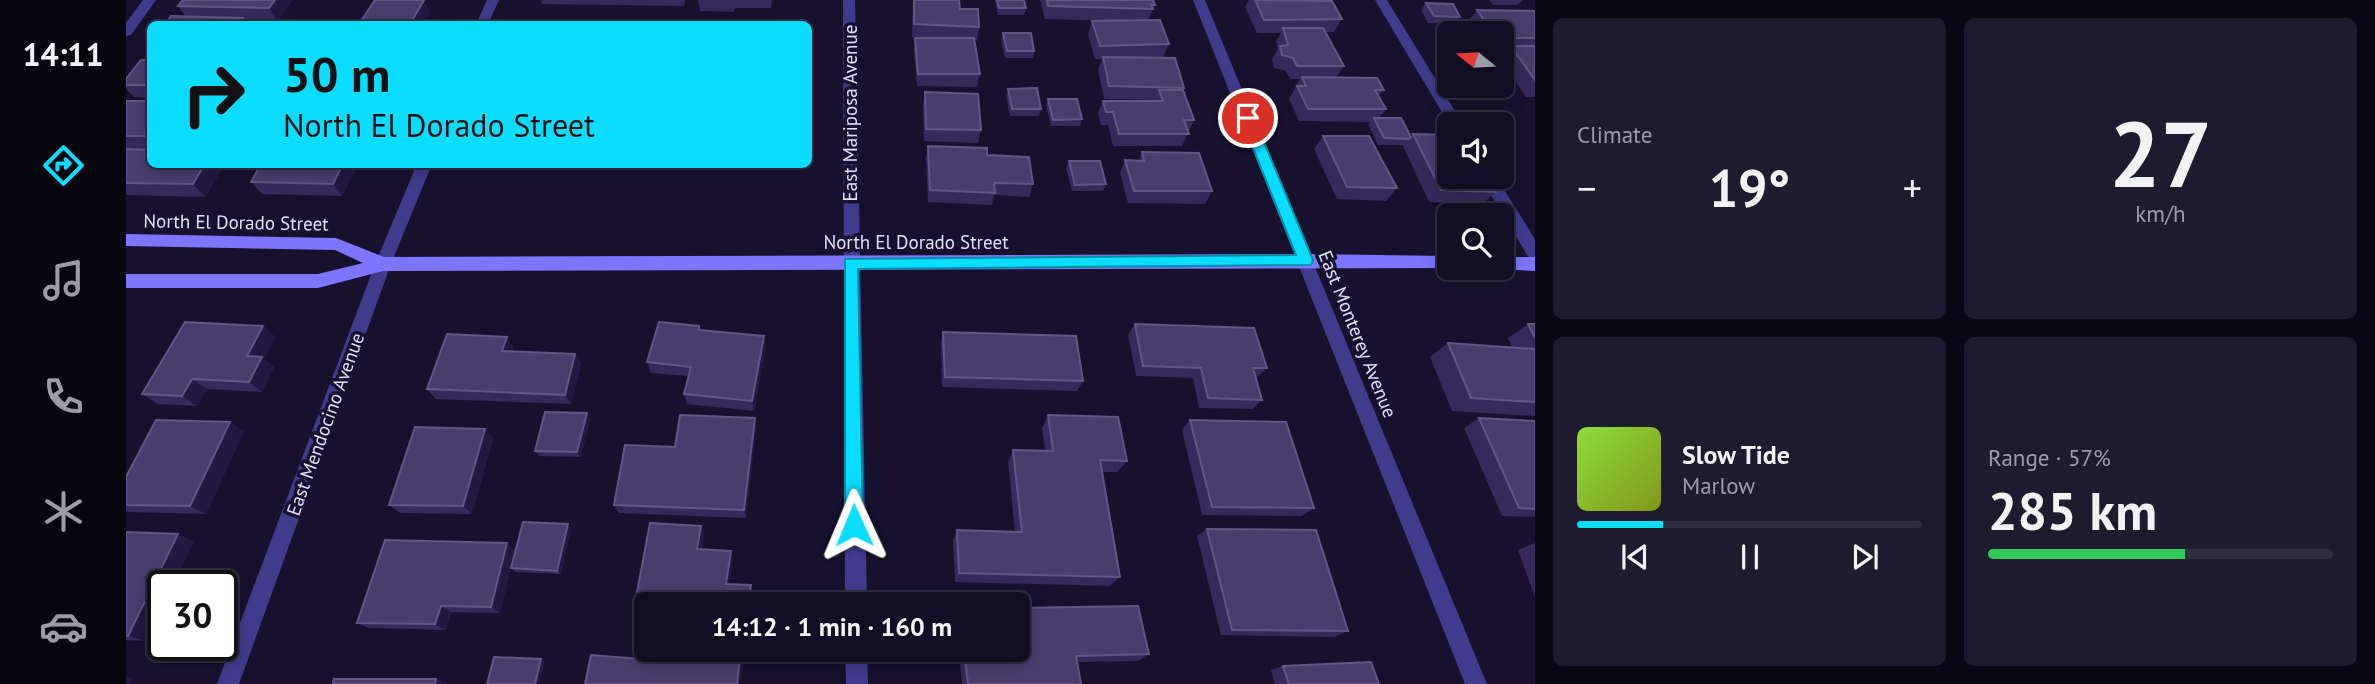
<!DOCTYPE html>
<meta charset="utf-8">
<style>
body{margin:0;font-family:"PT Sans",sans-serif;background:#1e1b2f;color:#f1f3f6;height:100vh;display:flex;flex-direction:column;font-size:26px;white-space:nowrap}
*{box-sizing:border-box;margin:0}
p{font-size:23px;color:#9c9ca5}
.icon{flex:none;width:38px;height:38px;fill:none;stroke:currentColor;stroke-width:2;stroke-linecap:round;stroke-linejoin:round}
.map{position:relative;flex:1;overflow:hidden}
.side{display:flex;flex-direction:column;gap:18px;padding:18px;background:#090713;width:840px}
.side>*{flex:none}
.guide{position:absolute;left:21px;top:21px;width:665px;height:147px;border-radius:10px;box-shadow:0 4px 18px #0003,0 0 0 2px #302d40;background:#0addff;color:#111;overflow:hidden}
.needle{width:46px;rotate:288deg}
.controls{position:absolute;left:1311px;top:21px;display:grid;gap:14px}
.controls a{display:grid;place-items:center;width:77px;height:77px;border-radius:10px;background:#110d22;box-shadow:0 4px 18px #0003,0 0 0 2px #302d40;font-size:35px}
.speed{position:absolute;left:21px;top:570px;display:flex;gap:14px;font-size:35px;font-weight:700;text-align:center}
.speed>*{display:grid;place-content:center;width:91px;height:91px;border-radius:50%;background:#110d22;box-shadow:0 4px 18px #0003,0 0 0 2px #302d40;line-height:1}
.speed .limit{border:4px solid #111;border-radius:10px;background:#fff;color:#111}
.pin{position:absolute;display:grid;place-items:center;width:60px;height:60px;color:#fff;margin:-30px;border:4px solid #fff;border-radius:50%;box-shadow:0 2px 7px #0007}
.me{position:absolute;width:77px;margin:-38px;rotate:359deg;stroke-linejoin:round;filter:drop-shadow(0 0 5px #0008)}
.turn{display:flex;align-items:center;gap:24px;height:147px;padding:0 21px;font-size:32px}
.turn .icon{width:91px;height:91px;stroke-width:2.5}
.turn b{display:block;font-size:49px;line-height:60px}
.big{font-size:52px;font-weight:800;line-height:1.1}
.side .card{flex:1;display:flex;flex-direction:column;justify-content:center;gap:10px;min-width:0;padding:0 24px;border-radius:10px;background:#1e1b2f}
.side .dial{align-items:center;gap:0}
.dial b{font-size:91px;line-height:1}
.song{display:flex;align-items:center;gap:21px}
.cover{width:84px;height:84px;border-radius:10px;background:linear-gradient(135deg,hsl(90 70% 55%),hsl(70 70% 35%))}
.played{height:7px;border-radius:4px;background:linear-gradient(90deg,#0addff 25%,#302d40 25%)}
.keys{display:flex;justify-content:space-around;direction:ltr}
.heat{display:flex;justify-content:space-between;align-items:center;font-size:38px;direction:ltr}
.charge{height:10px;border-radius:5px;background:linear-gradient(90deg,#34c759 57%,#302d40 0)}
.side .tiles{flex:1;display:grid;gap:18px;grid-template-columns:repeat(2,1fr)}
.trip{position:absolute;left:508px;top:592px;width:396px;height:70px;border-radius:10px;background:#110d22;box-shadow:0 4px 18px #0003,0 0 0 2px #302d40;font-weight:800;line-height:70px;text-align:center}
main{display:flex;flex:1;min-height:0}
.tabs{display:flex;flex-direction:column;width:126px;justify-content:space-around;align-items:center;background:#07050e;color:#9c9ca5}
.tabs .icon{width:49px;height:49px}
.tabs .active{color:#0addff}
.tabs b{font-size:32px;color:#f1f3f6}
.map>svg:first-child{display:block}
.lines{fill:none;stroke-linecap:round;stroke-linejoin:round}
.lane{fill:#413b8e;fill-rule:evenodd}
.street{fill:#413b8e;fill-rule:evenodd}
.secondary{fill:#7e75ff;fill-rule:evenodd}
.wall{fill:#362a5c}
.shaded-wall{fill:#221842}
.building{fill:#493d6e;stroke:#615684;stroke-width:2}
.route{fill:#0addff;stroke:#0690a6;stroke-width:2}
.labels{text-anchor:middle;stroke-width:7;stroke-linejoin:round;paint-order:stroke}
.street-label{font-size:19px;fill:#e3deff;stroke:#17112e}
</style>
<main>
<nav class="tabs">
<b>14:11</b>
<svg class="icon active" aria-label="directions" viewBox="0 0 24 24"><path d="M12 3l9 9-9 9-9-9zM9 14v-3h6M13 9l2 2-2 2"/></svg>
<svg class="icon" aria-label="music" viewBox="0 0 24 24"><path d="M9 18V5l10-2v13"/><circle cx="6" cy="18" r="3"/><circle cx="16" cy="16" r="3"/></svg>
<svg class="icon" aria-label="phone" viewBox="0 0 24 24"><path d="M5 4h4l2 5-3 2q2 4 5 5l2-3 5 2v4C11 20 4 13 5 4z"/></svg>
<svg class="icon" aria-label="climate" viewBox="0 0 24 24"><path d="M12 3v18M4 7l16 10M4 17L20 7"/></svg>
<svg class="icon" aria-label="car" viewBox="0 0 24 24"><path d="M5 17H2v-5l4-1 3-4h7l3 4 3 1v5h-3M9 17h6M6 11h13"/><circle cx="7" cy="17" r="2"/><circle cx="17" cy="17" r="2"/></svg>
</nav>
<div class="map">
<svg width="1409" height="684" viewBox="0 0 1409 684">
<rect width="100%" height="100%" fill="#17112e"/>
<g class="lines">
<!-- lane -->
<g class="lane">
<path d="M 1249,0 L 1261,0 L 1337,124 L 1323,124 Z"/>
<path d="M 1354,177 L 1370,177 L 1409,239 L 1409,259 L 1403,258 Z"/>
</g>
<!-- street -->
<g class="street">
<path d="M 17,0 L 30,0 L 5,35 L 0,36 L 0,23 Z"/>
<path d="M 361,0 L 373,0 L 362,24 L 350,24 Z"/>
<path d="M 717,0 L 729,0 L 741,604 L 719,604 Z"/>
<path d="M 1067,0 L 1079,0 L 1361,684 L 1339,684 Z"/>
<path d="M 291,164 L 306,164 L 265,264 L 113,684 L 91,684 L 249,264 Z"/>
<path d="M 719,649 L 741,649 L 742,684 L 720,684 Z"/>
</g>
<!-- secondary -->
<g class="secondary">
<path d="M 0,234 L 210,238 L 258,257 L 1180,254 L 1323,256 L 1323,268 L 1328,268 L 257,271 L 192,288 L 0,288 L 0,274 L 192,274 L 237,263 L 209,250 L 0,246 Z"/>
<path d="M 1376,257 L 1409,257 L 1409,271 L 1370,269 L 1376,268 Z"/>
</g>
</g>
<!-- wall -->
<g class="wall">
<path d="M 166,0 L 152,21 L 119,20 L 122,24 L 113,24 L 60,17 L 52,6 Z"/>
<path d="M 415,0 L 559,0 L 558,6 L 416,4 Z"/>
<path d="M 572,0 L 646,0 L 645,8 L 609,8 L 608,12 L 574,11 Z"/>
<path d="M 787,0 L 833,0 L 834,9 L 853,27 L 851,40 L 849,40 L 854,74 L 851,87 L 791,86 L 788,51 L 789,38 L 799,38 L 786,37 Z"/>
<path d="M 869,0 L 898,0 L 900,8 L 898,15 L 872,15 Z"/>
<path d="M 914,0 L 1027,0 L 1029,5 L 1022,20 L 1043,44 L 1037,57 L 1058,88 L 1057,90 L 1068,120 L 1056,146 L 987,146 L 982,125 L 975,125 L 972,113 L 977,101 L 1028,100 L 978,99 L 972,70 L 976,59 L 969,59 L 962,34 L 966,21 L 986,21 L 919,19 Z"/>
<path d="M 1123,0 L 1195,0 L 1216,19 L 1208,32 L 1199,32 L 1218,66 L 1210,77 L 1258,90 L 1253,96 L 1260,109 L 1253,118 L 1285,137 L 1287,134 L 1370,192 L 1357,204 L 1303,202 L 1277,146 L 1277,145 L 1252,145 L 1242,124 L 1244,122 L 1173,121 L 1163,99 L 1174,79 L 1164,79 L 1160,71 L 1148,68 L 1146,59 L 1152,49 L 1150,41 L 1155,33 L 1131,33 L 1119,7 Z"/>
<path d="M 1363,0 L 1397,0 L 1392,5 L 1367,5 Z"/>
<path d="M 1300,3 L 1334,17 L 1329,24 L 1302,23 L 1295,10 Z"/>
<path d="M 1351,10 L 1409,12 L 1409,97 L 1400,97 L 1376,62 L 1376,57 L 1381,51 L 1376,51 L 1376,33 L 1347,33 L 1341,23 Z"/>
<path d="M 877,33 L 908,51 L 907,58 L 879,58 L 875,40 Z"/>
<path d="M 24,60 L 24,98 L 8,97 L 0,89 L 0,79 Z"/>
<path d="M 882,89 L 915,109 L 913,116 L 884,116 L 880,96 Z"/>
<path d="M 799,92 L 855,130 L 852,143 L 798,141 L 797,105 Z"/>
<path d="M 922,99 L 956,119 L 954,126 L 925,126 L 920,105 Z"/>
<rect x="0" y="101" width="24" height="48"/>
<path d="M 1197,136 L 1271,188 L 1260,201 L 1211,199 L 1188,149 Z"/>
<path d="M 802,146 L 861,155 L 907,184 L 903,197 L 868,195 L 866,205 L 802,202 L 800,159 Z"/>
<path d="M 0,149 L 99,164 L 79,197 L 0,195 Z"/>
<path d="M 1016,152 L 1086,191 L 1079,204 L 1002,203 L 994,173 L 999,160 L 1012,161 Z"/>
<path d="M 943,161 L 980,184 L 977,191 L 946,191 L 940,168 Z"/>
<path d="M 232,164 L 216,196 L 136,194 L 125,182 Z"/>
<path d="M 513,164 L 599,164 L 599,168 L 514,169 Z"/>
<path d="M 1009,324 L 1141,368 L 1130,378 L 1136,400 L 1127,409 L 1073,408 L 1067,378 L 1010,376 L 1002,335 Z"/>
<path d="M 1402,324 L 1409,324 L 1409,416 L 1326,411 L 1304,357 L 1322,343 L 1386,347 L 1382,338 Z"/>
<path d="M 137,326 L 149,337 L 138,359 L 148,367 L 136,392 L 81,389 L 71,406 L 32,404 L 16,394 Z"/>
<path d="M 573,326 L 574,330 L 640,347 L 628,411 L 561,404 L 558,394 L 562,376 L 525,373 L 521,362 Z"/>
<path d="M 817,332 L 957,381 L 951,391 L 816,387 L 815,343 Z"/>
<path d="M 388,347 L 386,351 L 449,354 L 455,364 L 445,404 L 310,399 L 301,389 Z"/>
<path d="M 922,415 L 1001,461 L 991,472 L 976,472 L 994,577 L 984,586 L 829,582 L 827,540 L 831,530 L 889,531 L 882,462 L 887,450 L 919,451 L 916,428 Z"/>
<path d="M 464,418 L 455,457 L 413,456 L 409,451 Z"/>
<path d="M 1353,418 L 1409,421 L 1409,517 L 1376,516 L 1338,428 Z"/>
<path d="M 1064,420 L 1188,508 L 1176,516 L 1076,515 L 1056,430 Z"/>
<path d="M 630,427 L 620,518 L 493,513 L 488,505 L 549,447 Z"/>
<path d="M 359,429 L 367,438 L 346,514 L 274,513 L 263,505 Z"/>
<path d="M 118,431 L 80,514 L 3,512 L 0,511 L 0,477 Z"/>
<path d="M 442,524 L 445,528 L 435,574 L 390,572 L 385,568 Z"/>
<path d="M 575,526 L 578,534 L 576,549 L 607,558 L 603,584 L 625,585 L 627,592 L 524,599 L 516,598 L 511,592 Z"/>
<path d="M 1081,529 L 1222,631 L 1208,637 L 1095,635 L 1071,536 Z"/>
<path d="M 0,532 L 52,534 L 68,542 L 37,586 L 37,608 L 21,641 L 0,640 Z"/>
<path d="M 1409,543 L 1409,597 L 1392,550 Z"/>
<path d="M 389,550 L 374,613 L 325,612 L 320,630 L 243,628 L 231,623 Z"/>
<path d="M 833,649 L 891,649 L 1023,654 L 1012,661 L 951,662 L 955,684 L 836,684 Z"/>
<path d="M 1157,666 L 1253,684 L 1149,684 L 1145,670 Z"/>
</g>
<!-- shaded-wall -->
<g class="shaded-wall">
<path d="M 149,0 L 166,0 L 152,21 L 143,8 Z"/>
<path d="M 298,0 L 305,13 L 298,24 L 284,24 Z"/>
<path d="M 117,18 L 122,24 L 113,24 Z"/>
<path d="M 79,164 L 99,164 L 79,197 L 67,184 Z"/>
<path d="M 217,164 L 232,164 L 216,196 L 207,184 Z"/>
<path d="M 137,326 L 149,337 L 138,359 L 148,367 L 136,392 L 123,382 L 121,356 Z"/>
<path d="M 638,336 L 640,347 L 628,411 L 626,401 Z"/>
<path d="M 381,337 L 388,347 L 383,361 L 376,351 Z"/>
<path d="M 449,354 L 455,364 L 445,404 L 439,395 Z"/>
<path d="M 66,379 L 81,389 L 71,406 L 56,396 Z"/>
<path d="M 461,413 L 464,418 L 455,457 L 451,452 Z"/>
<path d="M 629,418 L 630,427 L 620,518 L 618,510 Z"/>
<path d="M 104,422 L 118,431 L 80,514 L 64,506 Z"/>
<path d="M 359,429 L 367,438 L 346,514 L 337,506 Z"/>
<path d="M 442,524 L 445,528 L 435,574 L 431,571 Z"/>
<path d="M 575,526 L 578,534 L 574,556 L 571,549 Z"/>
<path d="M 52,534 L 68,542 L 47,586 L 37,586 L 37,608 L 21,641 L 2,636 Z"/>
<path d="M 381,543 L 389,550 L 374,613 L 365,607 Z"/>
<path d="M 605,551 L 607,558 L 603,590 L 600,584 Z"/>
<path d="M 625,585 L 627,592 L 625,604 L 622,604 Z"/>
<path d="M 315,606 L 325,612 L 320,630 L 309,624 Z"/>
<path d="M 615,649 L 616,649 L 618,654 L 615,684 L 611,684 Z"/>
<path d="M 415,659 L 419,662 L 414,684 L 409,684 Z"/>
<path d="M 0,676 L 7,678 L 4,684 L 0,684 Z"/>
<path d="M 310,679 L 321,683 L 321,684 L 309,684 Z"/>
</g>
<!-- building -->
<g class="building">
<path d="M 57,0 L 149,0 L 143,8 L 52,6 Z"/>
<path d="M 249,0 L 298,0 L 284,24 L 233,24 Z"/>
<path d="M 788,0 L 833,0 L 834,9 L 852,9 L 853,27 L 788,24 Z"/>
<path d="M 871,0 L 898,0 L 900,8 L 873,8 Z"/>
<path d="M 921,0 L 1027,0 L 1029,5 L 1025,5 L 1027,9 L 922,6 Z"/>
<path d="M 1129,0 L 1206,1 L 1216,19 L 1138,20 Z"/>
<path d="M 1300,3 L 1327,4 L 1334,17 L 1308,16 Z"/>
<path d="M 1351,10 L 1409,11 L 1409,38 L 1376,38 L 1376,33 L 1367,33 Z"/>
<path d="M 45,16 L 117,18 L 113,24 L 39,24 Z"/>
<path d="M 1034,20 L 1043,44 L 974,46 L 966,21 Z"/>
<path d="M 1157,28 L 1197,28 L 1218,66 L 1171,66 L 1167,58 L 1156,55 L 1154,46 L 1162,45 Z"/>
<path d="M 877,33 L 905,33 L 908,51 L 881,51 Z"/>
<path d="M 789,38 L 848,38 L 854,74 L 792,74 Z"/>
<path d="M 1385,46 L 1409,46 L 1409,80 Z"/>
<path d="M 977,57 L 1049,58 L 1058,88 L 983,86 Z"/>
<path d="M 15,60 L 24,60 L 24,85 L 0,85 L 0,79 Z"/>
<path d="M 1176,77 L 1251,78 L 1258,90 L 1249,90 L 1260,109 L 1182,109 L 1171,86 L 1180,86 Z"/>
<path d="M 911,88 L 915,109 L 886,109 L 882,89 Z"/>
<path d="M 1033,90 L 1057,90 L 1068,120 L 1058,120 L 1063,134 L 993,134 L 987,112 L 980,112 L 977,101 L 1037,101 Z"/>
<path d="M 799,92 L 852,94 L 855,130 L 800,129 Z"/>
<path d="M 922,99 L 951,99 L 956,119 L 927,120 Z"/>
<rect x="0" y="101" width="24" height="35"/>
<path d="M 1248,118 L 1275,118 L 1285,137 L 1283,139 L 1258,138 Z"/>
<path d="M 1287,134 L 1323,135 L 1323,177 L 1361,177 L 1370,192 L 1315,190 Z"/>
<path d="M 1197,136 L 1243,136 L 1271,188 L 1221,187 Z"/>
<path d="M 802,146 L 861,148 L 861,155 L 903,157 L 907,184 L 868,183 L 869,193 L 804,190 Z"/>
<path d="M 0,149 L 24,150 L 24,164 L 79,164 L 67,184 L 0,183 Z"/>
<path d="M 1016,152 L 1073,153 L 1086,191 L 1008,191 L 999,160 L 1018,161 Z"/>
<path d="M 943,161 L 974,161 L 980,184 L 949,185 Z"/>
<path d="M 135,164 L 217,164 L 207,184 L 125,182 Z"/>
<path d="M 59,322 L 137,326 L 121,356 L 136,357 L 123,382 L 66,379 L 56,396 L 16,394 Z"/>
<path d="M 533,322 L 573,326 L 573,330 L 638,336 L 626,401 L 558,394 L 565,367 L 521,362 Z"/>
<path d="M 1009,324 L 1128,328 L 1141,368 L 1127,368 L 1136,400 L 1082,398 L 1075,368 L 1017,366 Z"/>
<path d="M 1402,324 L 1409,324 L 1409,338 Z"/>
<path d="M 817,332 L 950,336 L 957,381 L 819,377 Z"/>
<path d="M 321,334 L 381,337 L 376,351 L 449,354 L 439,395 L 301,389 Z"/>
<path d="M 1322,343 L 1409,349 L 1409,402 L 1345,398 Z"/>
<path d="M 419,412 L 461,413 L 451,452 L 409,451 Z"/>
<path d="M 554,415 L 629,418 L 618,510 L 488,505 L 499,445 L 549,447 Z"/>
<path d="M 922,415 L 992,417 L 1001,461 L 974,460 L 994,577 L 833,573 L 831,530 L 896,532 L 887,450 L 927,451 Z"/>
<path d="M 1353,418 L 1409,421 L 1409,509 L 1393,508 Z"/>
<path d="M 30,420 L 104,422 L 64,506 L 0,505 L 0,477 Z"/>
<path d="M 1064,420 L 1160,422 L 1188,508 L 1086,507 Z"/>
<path d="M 289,427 L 359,429 L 337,506 L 263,505 Z"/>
<path d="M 397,522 L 442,524 L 431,571 L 385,568 Z"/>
<path d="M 524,523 L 575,526 L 571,549 L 605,551 L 600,584 L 625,585 L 622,604 L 523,604 L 525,593 L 511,592 Z"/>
<path d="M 1081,529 L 1190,530 L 1222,631 L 1106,630 Z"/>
<path d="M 0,532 L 52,534 L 2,636 L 0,636 Z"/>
<path d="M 259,540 L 381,543 L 365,607 L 315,606 L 309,624 L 231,623 Z"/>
<path d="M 1012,606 L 1023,654 L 950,656 L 955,684 L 842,684 L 838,649 L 891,649 L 891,608 Z"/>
<path d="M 530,649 L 615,649 L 611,684 L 459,684 L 465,655 L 528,660 Z"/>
<path d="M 368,657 L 415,659 L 409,684 L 361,684 Z"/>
<path d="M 1245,662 L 1253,684 L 1163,684 L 1157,666 Z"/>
<path d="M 208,679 L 310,679 L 309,684 L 207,684 Z"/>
</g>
<!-- route -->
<path class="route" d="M 1122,114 L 1128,118 L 1187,260 L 1185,265 L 732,269 L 737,525 L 735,531 L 728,534 L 722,531 L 719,525 L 719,259 L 1170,255 L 1115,118 Z"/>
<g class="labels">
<!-- street labels -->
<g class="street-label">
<text transform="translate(724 113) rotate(-90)" y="7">East Mariposa Avenue</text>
<text transform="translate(110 222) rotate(1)" y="7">North El Dorado Street</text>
<text x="790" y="249">North El Dorado Street</text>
<text transform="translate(1232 334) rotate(68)" y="7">East Monterey Avenue</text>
<text transform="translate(199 424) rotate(-70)" y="7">East Mendocino Avenue</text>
</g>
</g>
</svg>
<div class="controls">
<a><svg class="needle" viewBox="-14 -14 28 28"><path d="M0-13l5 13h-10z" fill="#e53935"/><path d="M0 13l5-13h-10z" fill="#9c9ca5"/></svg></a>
<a><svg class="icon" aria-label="sound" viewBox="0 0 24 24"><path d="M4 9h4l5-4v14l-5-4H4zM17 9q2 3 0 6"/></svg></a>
<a><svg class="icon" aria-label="search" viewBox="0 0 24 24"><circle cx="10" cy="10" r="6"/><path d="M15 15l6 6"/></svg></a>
</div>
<div class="speed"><div class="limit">30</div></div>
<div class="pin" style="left:1122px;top:118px;background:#d93025"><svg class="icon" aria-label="arrive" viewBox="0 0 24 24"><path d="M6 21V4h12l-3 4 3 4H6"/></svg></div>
<svg class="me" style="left:728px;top:525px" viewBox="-20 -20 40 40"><path d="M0-17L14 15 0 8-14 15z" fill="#0addff" stroke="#fff" stroke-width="4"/></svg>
<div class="trip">14:12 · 1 min · 160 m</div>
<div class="guide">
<div class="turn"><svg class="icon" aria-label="right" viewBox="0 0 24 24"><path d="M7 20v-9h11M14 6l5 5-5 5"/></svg><div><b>50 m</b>North El Dorado Street</div></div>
</div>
</div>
<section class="side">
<div class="tiles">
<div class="card"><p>Climate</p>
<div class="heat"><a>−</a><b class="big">19°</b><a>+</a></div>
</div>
<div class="card dial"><b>27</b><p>km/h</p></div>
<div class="card">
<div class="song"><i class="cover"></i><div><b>Slow Tide</b><p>Marlow</p></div></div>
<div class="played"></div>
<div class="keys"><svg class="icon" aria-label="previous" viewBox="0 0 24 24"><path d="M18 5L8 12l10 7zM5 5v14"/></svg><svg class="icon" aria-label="pause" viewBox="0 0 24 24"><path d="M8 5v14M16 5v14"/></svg><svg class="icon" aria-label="next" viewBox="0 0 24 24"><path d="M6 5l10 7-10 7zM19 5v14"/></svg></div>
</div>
<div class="card"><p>Range · 57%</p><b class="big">285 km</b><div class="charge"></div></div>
</div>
</section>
</main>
